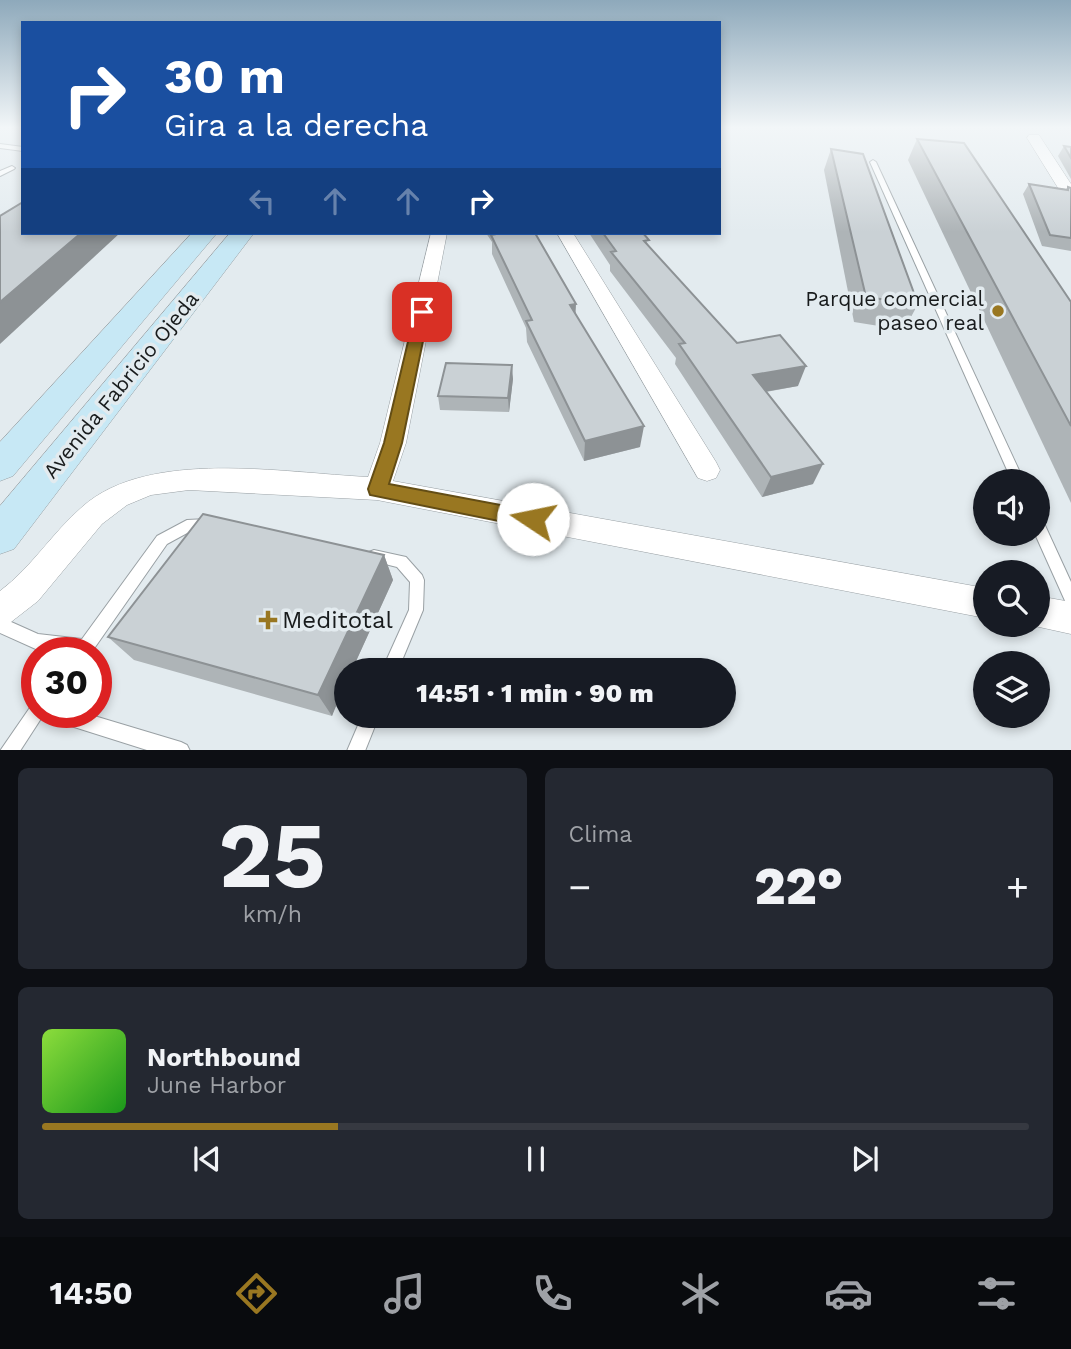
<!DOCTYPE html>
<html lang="es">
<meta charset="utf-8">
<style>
body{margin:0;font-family:"Work Sans",sans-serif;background:#242831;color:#f1f3f6;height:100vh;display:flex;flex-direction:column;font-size:26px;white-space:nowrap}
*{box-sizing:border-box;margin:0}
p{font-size:23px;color:#9ea1a6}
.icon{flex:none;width:38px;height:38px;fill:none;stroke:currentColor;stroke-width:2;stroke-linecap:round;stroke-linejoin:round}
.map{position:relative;height:750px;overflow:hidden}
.sheet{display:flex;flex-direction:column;gap:18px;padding:18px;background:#0d0f14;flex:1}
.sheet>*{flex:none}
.hud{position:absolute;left:21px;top:21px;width:700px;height:214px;border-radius:0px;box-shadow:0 4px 10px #0003;background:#1a4fa0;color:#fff;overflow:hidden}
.tools{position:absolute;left:973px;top:469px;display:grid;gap:14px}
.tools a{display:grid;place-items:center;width:77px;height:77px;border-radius:50%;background:#171b24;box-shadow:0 4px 10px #0003;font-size:35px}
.speed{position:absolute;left:21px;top:637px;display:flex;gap:14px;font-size:35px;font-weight:700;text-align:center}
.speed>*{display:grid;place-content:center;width:91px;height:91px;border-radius:50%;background:#171b24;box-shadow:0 4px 10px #0003;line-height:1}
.speed .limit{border:10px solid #d22;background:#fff;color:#111}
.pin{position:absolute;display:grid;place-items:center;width:60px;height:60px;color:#fff;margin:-30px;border-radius:14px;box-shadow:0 4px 10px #0006}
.me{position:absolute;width:77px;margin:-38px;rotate:281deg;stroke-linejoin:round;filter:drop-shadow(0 0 5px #0008)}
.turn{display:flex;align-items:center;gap:24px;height:147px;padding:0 28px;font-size:32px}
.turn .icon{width:91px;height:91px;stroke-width:2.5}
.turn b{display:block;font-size:49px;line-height:60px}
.lanes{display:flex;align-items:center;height:66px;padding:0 28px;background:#0003;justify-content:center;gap:35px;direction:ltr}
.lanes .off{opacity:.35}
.big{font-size:52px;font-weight:800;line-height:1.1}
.sheet .card{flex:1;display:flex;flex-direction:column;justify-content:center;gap:10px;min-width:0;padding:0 24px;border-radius:10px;background:#242831}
.sheet .dial{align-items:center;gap:0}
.dial b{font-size:91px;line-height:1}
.song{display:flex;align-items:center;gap:21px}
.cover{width:84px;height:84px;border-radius:10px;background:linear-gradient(135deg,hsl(90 70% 55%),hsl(120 70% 35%))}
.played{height:7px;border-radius:4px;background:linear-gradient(90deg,#997721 30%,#363941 30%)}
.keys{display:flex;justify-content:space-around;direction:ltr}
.heat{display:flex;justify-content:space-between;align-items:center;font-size:38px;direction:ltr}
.sheet .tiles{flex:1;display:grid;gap:18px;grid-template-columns:1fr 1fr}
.card:last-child{grid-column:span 2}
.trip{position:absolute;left:334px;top:658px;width:402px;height:70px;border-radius:35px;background:#171b24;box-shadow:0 4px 10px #0003;font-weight:800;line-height:70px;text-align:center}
.dock{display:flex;height:112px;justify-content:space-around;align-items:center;background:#090b0e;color:#9ea1a6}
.dock .icon{width:49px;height:49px}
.dock .active{color:#997721}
.dock b{font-size:32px;color:#f1f3f6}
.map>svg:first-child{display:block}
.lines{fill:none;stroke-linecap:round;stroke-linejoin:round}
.lane-casing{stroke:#99a0a4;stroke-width:2}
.street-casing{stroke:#99a0a4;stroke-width:1}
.secondary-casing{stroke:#99a0a4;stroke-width:1}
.lane{fill:#fff;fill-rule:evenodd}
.street{fill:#fff;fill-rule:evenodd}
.secondary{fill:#c7e8f5;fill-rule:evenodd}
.wall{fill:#aeb4b7}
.shaded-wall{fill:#8d9295}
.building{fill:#cad1d5;stroke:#8d9295;stroke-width:2}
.route{fill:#997721;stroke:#634d15;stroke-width:2}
.poi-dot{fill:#997721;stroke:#e3ebef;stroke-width:2.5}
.labels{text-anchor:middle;stroke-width:7;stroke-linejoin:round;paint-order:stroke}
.poi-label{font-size:21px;fill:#181b1c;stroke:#e3ebef;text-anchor:end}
.street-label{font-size:21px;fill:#181b1c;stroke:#e3ebef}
.near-poi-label{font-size:24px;fill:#181b1c;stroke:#e3ebef;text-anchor:start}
</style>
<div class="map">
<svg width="1071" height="751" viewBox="0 0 1071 751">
<rect width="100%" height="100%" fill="#e3ebef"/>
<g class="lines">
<!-- lane casing -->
<g class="lane-casing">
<g id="lane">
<path d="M 0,144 L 23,147 L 23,151 L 0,148 Z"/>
<path d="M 873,160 L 876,162 L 1024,481 L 1012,481 L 870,162 Z"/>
<path d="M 12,166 L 15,168 L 14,169 L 0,176 L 0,171 Z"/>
<path d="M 207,519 L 212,521 L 214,525 L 212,529 L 189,532 L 167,544 L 91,653 L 66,653 L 38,650 L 0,633 L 0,617 L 38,634 L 82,639 L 157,536 L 187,520 Z"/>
<path d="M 1038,519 L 1043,521 L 1071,582 L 1071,605 L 1066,603 L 1035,534 L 1038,534 Z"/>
<path d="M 374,550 L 406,557 L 422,575 L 424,580 L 423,610 L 398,670 L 382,670 L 409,610 L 410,582 L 397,567 L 369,560 L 367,556 L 369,552 Z"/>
<path d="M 37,704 L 37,712 L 81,712 L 181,742 L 187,745 L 190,751 L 150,751 L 52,720 L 46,718 L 44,714 L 20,751 L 0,751 L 31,706 Z"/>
<path d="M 362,716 L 379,716 L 365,751 L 347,751 Z"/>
</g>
</g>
<!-- street casing -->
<g class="street-casing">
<g id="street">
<path d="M 1029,135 L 1039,135 L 1071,184 L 1071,201 L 1063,196 L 1027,138 Z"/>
<path d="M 431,233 L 447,233 L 406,443 L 393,481 L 985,588 L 985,618 L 377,500 L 189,490 L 151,495 L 127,505 L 102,524 L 38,601 L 11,622 L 0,627 L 0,591 C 32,567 52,533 82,507 C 148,448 284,473 368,477 L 380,443 Z"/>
<path d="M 557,233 L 573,233 L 716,462 L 720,470 L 716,478 L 707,481 L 698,478 Z"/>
<path d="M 1038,596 L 1071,602 L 1071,634 L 1030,625 L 1038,625 Z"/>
</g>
</g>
<!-- secondary casing -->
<g class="secondary-casing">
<g id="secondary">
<path d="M 192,233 L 217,233 L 13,476 L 0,481 L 0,442 Z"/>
<path d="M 230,233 L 254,233 L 14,549 L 0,554 L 0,506 Z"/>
</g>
</g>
<!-- lane -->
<use href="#lane" class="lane"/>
<!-- street -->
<use href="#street" class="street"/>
<!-- secondary -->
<use href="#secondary" class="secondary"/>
</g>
<!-- wall -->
<g class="wall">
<path d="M 917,139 L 1071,302 L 1071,503 L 908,160 Z"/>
<path d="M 1064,146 L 1071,147 L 1071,179 L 1058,156 Z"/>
<path d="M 831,149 L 918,304 L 904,330 L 854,322 L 824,170 Z"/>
<path d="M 1029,184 L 1066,189 L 1068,187 L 1071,188 L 1071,251 L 1042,246 L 1023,194 Z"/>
<path d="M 486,233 L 535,233 L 576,314 L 640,447 L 584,461 L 527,342 L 526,328 L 492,254 L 492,242 Z"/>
<path d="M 589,233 L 643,233 L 648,245 L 737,343 L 798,386 L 766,392 L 813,484 L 762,497 L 675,364 L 676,358 L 610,271 L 610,265 Z"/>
<path d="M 513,379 L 509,412 L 440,410 L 438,396 Z"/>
<path d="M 384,555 L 393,580 L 352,670 L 346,670 L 332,716 L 134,660 L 108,637 Z"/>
</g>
<!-- shaded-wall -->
<g class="shaded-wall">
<path d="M 81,233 L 120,233 L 0,344 L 0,302 Z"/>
<path d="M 576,304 L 575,324 L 570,305 Z"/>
<path d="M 512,365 L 513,379 L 509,412 L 508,398 Z"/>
<path d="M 806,366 L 798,386 L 746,395 L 753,375 Z"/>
<path d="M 644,426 L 640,447 L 584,461 L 585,441 Z"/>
<path d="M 823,464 L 813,484 L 762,497 L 771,477 Z"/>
<path d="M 384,555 L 393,580 L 352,670 L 346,670 L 346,682 L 332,716 L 318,695 Z"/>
</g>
<!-- building -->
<g class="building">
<path d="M 917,139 L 964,143 L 1071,302 L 1071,426 Z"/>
<path d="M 1064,146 L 1071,147 L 1071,158 Z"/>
<path d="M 831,149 L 863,154 L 918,304 L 866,297 Z"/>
<path d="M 1029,184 L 1068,190 L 1068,187 L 1071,188 L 1071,238 L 1050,235 Z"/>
<path d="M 23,202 L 23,233 L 81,233 L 0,302 L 0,216 Z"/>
<path d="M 497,233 L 535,233 L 576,304 L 570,305 L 644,426 L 585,441 L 526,321 L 532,320 L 491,235 L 497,234 Z"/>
<path d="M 603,233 L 643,233 L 649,240 L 644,241 L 737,343 L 780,335 L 806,366 L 753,375 L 823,464 L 771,477 L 679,344 L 685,343 L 611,252 L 616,251 Z"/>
<path d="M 446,363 L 512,365 L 508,398 L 438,396 Z"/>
<path d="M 203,514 L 384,555 L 318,695 L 108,637 Z"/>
</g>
<!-- sky -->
<linearGradient id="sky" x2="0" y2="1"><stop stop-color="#8ea9bb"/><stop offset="0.55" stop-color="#f2f6f8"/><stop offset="1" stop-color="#f2f6f8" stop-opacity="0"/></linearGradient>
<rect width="1071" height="232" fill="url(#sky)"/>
<!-- route -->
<path class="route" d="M 422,307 L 429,312 L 402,443 L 389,484 L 533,511 L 540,513 L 543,519 L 540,525 L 533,528 L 370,495 L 368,489 L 384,443 L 415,312 Z"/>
<!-- markers -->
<g class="poi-dot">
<circle cx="998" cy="311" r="7"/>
<path d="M264.5 609.5h7v7h7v7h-7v7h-7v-7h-7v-7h7z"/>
</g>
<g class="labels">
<!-- poi labels -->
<g class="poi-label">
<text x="984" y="306">Parque comercial<tspan x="984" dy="24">paseo real</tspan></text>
</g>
<!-- street labels -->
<g class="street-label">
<text transform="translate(121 385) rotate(-51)" y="7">Avenida Fabricio Ojeda</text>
</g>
<!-- near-poi labels -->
<g class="near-poi-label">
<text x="282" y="628">Meditotal</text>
</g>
</g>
</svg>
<div class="tools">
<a><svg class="icon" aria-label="sound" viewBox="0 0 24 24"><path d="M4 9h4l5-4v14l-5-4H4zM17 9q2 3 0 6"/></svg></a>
<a><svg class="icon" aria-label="search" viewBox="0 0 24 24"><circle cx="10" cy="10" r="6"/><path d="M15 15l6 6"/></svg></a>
<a><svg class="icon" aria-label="layers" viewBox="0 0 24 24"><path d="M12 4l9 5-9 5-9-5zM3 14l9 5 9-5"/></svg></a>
</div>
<div class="speed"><div class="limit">30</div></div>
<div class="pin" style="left:422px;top:312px;background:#d93025"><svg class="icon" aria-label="arrive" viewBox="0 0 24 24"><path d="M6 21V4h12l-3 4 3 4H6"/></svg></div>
<svg class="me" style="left:533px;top:519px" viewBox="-20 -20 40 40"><circle r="19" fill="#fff"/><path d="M0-13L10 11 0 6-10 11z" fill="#997721"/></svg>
<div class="trip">14:51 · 1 min · 90 m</div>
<div class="hud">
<div class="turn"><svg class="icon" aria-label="right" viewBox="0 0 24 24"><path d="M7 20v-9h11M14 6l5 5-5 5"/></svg><div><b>30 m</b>Gira a la derecha</div></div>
<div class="lanes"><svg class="icon off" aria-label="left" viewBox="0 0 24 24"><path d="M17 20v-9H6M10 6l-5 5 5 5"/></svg><svg class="icon off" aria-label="ahead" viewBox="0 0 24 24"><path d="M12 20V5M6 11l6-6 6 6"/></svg><svg class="icon off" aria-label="ahead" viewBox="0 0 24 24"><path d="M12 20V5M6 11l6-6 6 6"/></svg><svg class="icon" aria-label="right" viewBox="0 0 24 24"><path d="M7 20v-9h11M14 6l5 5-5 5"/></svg></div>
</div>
</div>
<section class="sheet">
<div class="tiles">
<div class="card dial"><b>25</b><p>km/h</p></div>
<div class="card"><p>Clima</p>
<div class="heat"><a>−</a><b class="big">22°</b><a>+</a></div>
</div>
<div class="card">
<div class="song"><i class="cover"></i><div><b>Northbound</b><p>June Harbor</p></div></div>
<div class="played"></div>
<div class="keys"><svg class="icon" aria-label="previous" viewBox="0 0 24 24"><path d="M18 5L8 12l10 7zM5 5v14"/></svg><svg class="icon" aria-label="pause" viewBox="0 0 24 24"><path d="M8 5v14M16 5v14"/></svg><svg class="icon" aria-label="next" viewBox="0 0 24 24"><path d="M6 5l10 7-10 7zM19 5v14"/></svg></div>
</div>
</div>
</section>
<nav class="dock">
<b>14:50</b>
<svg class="icon active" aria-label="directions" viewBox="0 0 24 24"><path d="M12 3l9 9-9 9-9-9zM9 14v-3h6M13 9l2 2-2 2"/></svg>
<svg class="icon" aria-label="music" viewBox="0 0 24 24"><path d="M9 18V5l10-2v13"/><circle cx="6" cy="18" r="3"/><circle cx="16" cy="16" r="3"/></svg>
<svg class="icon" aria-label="phone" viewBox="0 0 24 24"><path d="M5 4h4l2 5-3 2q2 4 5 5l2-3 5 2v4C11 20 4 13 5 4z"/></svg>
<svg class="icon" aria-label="climate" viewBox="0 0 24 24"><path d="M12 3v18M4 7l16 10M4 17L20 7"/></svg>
<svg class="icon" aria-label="car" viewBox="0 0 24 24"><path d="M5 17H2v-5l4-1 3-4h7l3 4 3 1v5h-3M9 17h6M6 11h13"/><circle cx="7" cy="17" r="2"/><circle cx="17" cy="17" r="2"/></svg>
<svg class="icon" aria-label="filters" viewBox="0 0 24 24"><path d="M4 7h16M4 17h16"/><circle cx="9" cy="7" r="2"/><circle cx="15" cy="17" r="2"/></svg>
</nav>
